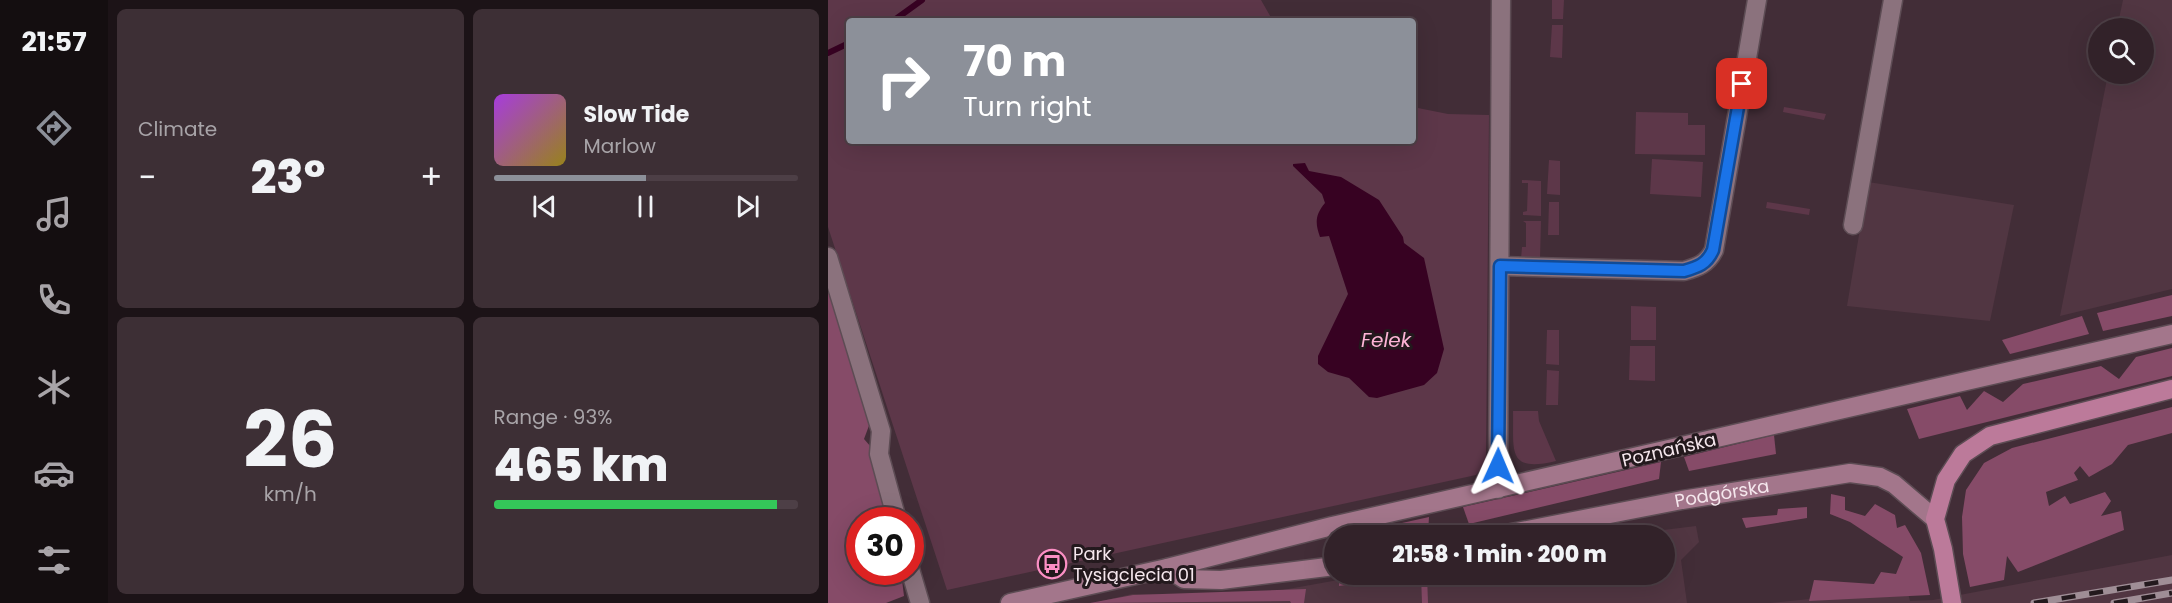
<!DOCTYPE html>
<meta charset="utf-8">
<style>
body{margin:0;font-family:Poppins,sans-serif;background:#3d2f35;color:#f1f3f6;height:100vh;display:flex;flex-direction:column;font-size:22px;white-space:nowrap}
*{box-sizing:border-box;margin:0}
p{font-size:20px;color:#a8a4a8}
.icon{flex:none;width:33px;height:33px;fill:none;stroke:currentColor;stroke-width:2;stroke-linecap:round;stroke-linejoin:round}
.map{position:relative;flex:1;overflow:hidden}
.side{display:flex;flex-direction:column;gap:9px;padding:9px;background:#1c1317;width:720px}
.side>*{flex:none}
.hud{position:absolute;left:18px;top:18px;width:570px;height:126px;border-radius:6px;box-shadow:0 6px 24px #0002,0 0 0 2px #4d3f46;background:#8c9099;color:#fff;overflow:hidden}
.controls{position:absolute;left:1260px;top:18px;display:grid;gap:12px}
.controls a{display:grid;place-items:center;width:66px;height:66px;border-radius:50%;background:#322229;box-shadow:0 6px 24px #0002,0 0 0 2px #4d3f46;font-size:30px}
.speed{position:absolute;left:18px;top:507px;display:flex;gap:12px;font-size:30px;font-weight:700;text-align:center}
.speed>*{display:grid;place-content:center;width:78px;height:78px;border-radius:50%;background:#322229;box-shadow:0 6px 24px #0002,0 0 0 2px #4d3f46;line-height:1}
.speed .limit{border:9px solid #d22;background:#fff;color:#111}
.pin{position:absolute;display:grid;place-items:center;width:51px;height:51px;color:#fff;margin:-26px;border-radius:12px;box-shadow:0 3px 9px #0006}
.me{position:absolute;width:66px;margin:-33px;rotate:1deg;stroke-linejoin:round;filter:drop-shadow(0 0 4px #0008)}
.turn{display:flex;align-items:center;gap:21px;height:126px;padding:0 18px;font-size:27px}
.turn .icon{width:78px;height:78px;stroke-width:2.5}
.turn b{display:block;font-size:42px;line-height:51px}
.big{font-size:45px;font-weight:800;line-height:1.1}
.side .tile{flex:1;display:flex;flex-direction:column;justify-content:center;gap:9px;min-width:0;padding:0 21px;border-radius:9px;background:#3d2f35}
.side .dial{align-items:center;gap:0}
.dial b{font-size:78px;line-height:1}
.song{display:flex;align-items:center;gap:18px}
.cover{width:72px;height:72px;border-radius:9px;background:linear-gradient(135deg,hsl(280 70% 55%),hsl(50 70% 35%))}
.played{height:6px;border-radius:3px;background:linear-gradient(90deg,#8c9099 50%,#4d3f46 50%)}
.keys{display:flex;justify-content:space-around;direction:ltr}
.heat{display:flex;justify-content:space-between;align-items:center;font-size:33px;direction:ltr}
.charge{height:9px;border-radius:4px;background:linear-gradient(90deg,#34c759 93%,#4d3f46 0)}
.side .tiles{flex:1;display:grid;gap:9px;grid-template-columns:repeat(2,1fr)}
.trip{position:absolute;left:496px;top:525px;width:351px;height:60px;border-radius:30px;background:#322229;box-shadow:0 6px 24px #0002,0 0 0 2px #4d3f46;font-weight:800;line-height:60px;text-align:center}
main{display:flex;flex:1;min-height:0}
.dock{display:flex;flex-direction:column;width:108px;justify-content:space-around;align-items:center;background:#140e10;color:#a8a4a8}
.dock .icon{width:42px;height:42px}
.dock .current{color:#8c9099}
.dock b{font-size:27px;color:#f1f3f6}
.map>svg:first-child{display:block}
.built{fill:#513642}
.green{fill:#5d3749}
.forest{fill:#864b68}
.water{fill:#370222}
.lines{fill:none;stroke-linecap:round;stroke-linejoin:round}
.stream{stroke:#370222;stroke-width:6}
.street-casing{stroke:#5d4c54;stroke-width:21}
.secondary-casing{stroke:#5d4c54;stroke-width:21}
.primary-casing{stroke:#5d4c54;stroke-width:21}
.street{stroke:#8b727d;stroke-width:18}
.secondary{stroke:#a3768b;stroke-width:18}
.primary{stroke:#bc7a9a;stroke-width:18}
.rail-casing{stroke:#9f8e96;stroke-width:7}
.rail{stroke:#23191d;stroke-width:4.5;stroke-dasharray:14;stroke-linecap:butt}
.route-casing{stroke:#114b97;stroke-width:15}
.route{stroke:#1a73e8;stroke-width:10}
.labels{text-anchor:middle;stroke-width:6;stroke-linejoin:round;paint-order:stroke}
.street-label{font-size:18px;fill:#f5e7ed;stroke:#23191d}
.poi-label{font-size:18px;fill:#f5e7ed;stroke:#23191d;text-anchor:start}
.water-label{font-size:20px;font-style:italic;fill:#fdb4d6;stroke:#23191d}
</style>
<main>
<nav class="dock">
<b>21:57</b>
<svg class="icon current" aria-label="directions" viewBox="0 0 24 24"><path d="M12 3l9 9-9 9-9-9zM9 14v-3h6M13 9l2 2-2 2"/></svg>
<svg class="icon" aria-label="music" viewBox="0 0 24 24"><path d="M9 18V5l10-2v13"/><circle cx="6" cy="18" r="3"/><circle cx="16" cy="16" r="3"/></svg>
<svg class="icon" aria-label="phone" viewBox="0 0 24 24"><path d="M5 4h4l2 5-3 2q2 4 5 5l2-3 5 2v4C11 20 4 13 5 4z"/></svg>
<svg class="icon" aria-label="climate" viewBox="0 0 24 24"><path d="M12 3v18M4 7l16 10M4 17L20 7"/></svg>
<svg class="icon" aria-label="car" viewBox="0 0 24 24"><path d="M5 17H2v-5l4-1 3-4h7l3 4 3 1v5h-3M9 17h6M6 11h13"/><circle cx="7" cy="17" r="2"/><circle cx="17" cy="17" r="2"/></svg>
<svg class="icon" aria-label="filters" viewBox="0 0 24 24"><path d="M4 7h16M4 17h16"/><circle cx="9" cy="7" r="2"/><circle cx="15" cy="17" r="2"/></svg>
</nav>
<section class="side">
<div class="tiles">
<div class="tile"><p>Climate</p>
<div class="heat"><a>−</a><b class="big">23°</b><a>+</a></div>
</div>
<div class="tile">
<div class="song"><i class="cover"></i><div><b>Slow Tide</b><p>Marlow</p></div></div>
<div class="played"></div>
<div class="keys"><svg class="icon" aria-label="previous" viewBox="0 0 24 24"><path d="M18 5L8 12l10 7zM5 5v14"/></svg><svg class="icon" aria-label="pause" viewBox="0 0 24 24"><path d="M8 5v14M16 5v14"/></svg><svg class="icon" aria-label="next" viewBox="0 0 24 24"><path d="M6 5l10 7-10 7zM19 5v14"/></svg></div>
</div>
<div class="tile dial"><b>26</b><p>km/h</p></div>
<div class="tile"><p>Range · 93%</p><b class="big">465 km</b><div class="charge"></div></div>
</div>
</section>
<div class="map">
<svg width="1344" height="603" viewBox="0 0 1344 603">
<rect width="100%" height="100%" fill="#422d37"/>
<!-- built -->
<g class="built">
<path d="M 1295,0 L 1344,0 L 1344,289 L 1232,316 L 1280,74 L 1316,74 L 1316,28 L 1289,28 Z"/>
<path d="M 1040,182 L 1186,205 L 1162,321 L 1019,306 Z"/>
<path d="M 868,526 L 871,542 L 853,560 L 859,603 L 265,603 L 304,594 L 427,595 L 538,575 L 837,574 L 837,536 L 794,535 Z"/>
<path d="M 1344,555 L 1344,603 L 942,603 L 1079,589 L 1082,601 L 1105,600 Z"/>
</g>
<!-- green -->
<g class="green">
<path d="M 0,0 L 433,0 L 445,21 L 21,21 L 21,141 L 585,141 L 585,107 L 620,114 L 661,115 L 658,462 L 648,475 L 119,590 L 0,227 Z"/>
<path d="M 724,0 L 736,0 L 735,19 L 724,19 Z"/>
<path d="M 724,25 L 735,25 L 734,58 L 722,57 Z"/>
<path d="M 956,107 L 998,114 L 996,120 L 955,112 Z"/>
<path d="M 808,112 L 860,113 L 860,125 L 877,125 L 877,155 L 807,154 Z"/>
<path d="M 824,159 L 875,162 L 873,197 L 822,194 Z"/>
<path d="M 721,160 L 732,161 L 732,195 L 719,194 Z"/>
<path d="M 694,180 L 713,181 L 713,216 L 695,215 L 695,212 L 699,211 L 700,183 L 694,183 Z"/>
<path d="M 721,202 L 731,202 L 731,235 L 720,235 Z"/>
<path d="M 939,202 L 982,209 L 981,215 L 938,208 Z"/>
<path d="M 695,221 L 713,221 L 712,259 L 693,259 L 694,247 L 698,247 L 698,223 Z"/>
<path d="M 803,306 L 828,307 L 828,340 L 803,340 Z"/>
<path d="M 719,330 L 731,330 L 731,365 L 718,364 Z"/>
<path d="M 802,346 L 827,346 L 827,381 L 801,380 Z"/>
<path d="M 719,370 L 731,371 L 730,405 L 718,405 Z"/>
<path d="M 685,411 L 710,411 L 711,421 L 728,461 C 678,473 686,450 685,411 Z"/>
</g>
<!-- forest -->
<g class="forest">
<path d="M 0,281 L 42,423 L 36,439 L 43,447 L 62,520 L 32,520 L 32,572 L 73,572 L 76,596 L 58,603 L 0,603 Z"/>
<path d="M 1344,295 L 1344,316 L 1275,331 L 1269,313 Z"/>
<path d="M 1254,316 L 1261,334 L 1182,354 L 1174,340 Z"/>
<path d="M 1344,348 L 1344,376 L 1091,439 L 1079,409 L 1132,396 L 1139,410 L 1156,391 L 1175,402 L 1195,384 L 1273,366 L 1291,379 L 1308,357 Z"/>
<path d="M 1344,407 L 1344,433 L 1300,445 L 1284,464 L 1261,477 L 1252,466 L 1246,473 L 1250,480 L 1218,492 L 1221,506 L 1237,496 L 1242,504 L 1277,492 L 1283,501 L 1273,516 L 1293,511 L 1296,530 L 1190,572 L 1179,556 L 1176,580 L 1142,587 L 1135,554 L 1134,517 L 1138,490 L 1156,463 L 1184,448 Z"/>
<path d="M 946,435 L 948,454 L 861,471 L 856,457 Z"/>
<path d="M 833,462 L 831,479 L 641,524 L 635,507 Z"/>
<path d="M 1003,494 L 1017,497 L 1017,510 L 1037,516 L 1047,504 L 1067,515 L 1069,528 L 1077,525 L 1093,553 L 1102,595 L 981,601 L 986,580 L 1046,584 L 1053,572 L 1068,574 L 1075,557 L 1022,522 L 1002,514 Z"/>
<path d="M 979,507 L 979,518 L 918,528 L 914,518 L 949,515 L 950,509 Z"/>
<path d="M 601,517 L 600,533 L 590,535 L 520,535 Z"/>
<path d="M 511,575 L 511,574 L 591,575 L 511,586 Z"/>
<path d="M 593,575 L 599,575 L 600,603 L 594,603 Z"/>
<path d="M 478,589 L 476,603 L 463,603 L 462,601 L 262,603 L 305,595 Z"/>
</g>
<!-- water -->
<path class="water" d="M 477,163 L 481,171 L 513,177 L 551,200 L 575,237 L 576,243 L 596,258 L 616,349 L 609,373 L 596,385 L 549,398 L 541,397 L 521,378 L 500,372 L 490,364 L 490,356 L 520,294 L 501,236 L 492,237 C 487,223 487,215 497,203 L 494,194 L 465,166 L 465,164 Z"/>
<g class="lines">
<!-- stream -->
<g class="stream">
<path d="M 65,21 L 94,0"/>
<path d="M 0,53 L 21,43"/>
</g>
<!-- street casing -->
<g class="street-casing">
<g id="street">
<path d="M 1025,225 L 1065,0"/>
<path d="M 0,257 L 53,431 L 51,454 L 69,520"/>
<path d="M 672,266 L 856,271 C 870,267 879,264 886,250 L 929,0"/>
<path d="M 670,489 L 673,0"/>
<path d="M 82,569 L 92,603"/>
</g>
</g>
<!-- secondary casing -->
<g class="secondary-casing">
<g id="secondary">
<path id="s1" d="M 668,536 L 854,500 L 1022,473 L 1052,477 L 1066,484 L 1107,519"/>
<path d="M 339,568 L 356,579 L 393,580 L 507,566"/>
<path d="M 182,603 L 339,568 L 504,526 L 1344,334"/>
</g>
</g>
<!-- primary casing -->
<g class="primary-casing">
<path id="primary" d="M 1124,603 L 1115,549 L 1107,519 L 1118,480 L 1135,454 L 1162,436 L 1344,389"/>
</g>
<!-- street -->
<use href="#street" class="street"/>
<!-- secondary -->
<use href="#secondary" class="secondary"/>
<!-- primary -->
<use href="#primary" class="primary"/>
<!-- rail casing -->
<g class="rail-casing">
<g id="rail">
<path d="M 1206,603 L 1344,580"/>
<path d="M 1286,603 L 1344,593"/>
</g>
</g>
<!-- rail -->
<use href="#rail" class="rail"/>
</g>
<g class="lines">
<!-- route casing -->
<g class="route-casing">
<path id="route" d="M 670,466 L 672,266 L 856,271 C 870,267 879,264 885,250 L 914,84"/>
</g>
<!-- route -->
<use href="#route" class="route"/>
</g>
<!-- icons -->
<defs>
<g id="bus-ring" transform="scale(1.5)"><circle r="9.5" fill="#23191d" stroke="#fb8fc4" stroke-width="1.5"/><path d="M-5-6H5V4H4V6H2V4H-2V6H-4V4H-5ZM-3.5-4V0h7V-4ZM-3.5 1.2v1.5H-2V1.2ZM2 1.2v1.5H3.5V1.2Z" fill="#fb8fc4"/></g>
</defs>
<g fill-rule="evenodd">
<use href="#bus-ring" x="224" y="564"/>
</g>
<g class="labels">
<!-- street labels -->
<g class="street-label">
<text transform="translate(841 450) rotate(-13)" y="6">Poznańska</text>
<text dy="6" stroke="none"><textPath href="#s1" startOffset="230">Podgórska</textPath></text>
</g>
<!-- poi labels -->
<g class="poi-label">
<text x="245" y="560">Park<tspan x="245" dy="21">Tysiąclecia 01</tspan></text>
</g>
<!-- water labels -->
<g class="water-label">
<text x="558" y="347">Felek</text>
</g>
</g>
</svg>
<div class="controls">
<a><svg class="icon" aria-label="search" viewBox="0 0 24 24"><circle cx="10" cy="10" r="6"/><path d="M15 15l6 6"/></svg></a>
</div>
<div class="speed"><div class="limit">30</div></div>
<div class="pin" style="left:914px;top:84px;background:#d93025"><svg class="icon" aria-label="arrive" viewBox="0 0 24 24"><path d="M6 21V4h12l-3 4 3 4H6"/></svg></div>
<svg class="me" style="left:670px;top:466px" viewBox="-20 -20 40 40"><path d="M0-17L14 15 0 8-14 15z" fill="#1a73e8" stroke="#fff" stroke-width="4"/></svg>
<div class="trip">21:58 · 1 min · 200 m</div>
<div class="hud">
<div class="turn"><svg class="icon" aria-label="right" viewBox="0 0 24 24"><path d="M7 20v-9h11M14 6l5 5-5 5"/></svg><div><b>70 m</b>Turn right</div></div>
</div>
</div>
</main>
